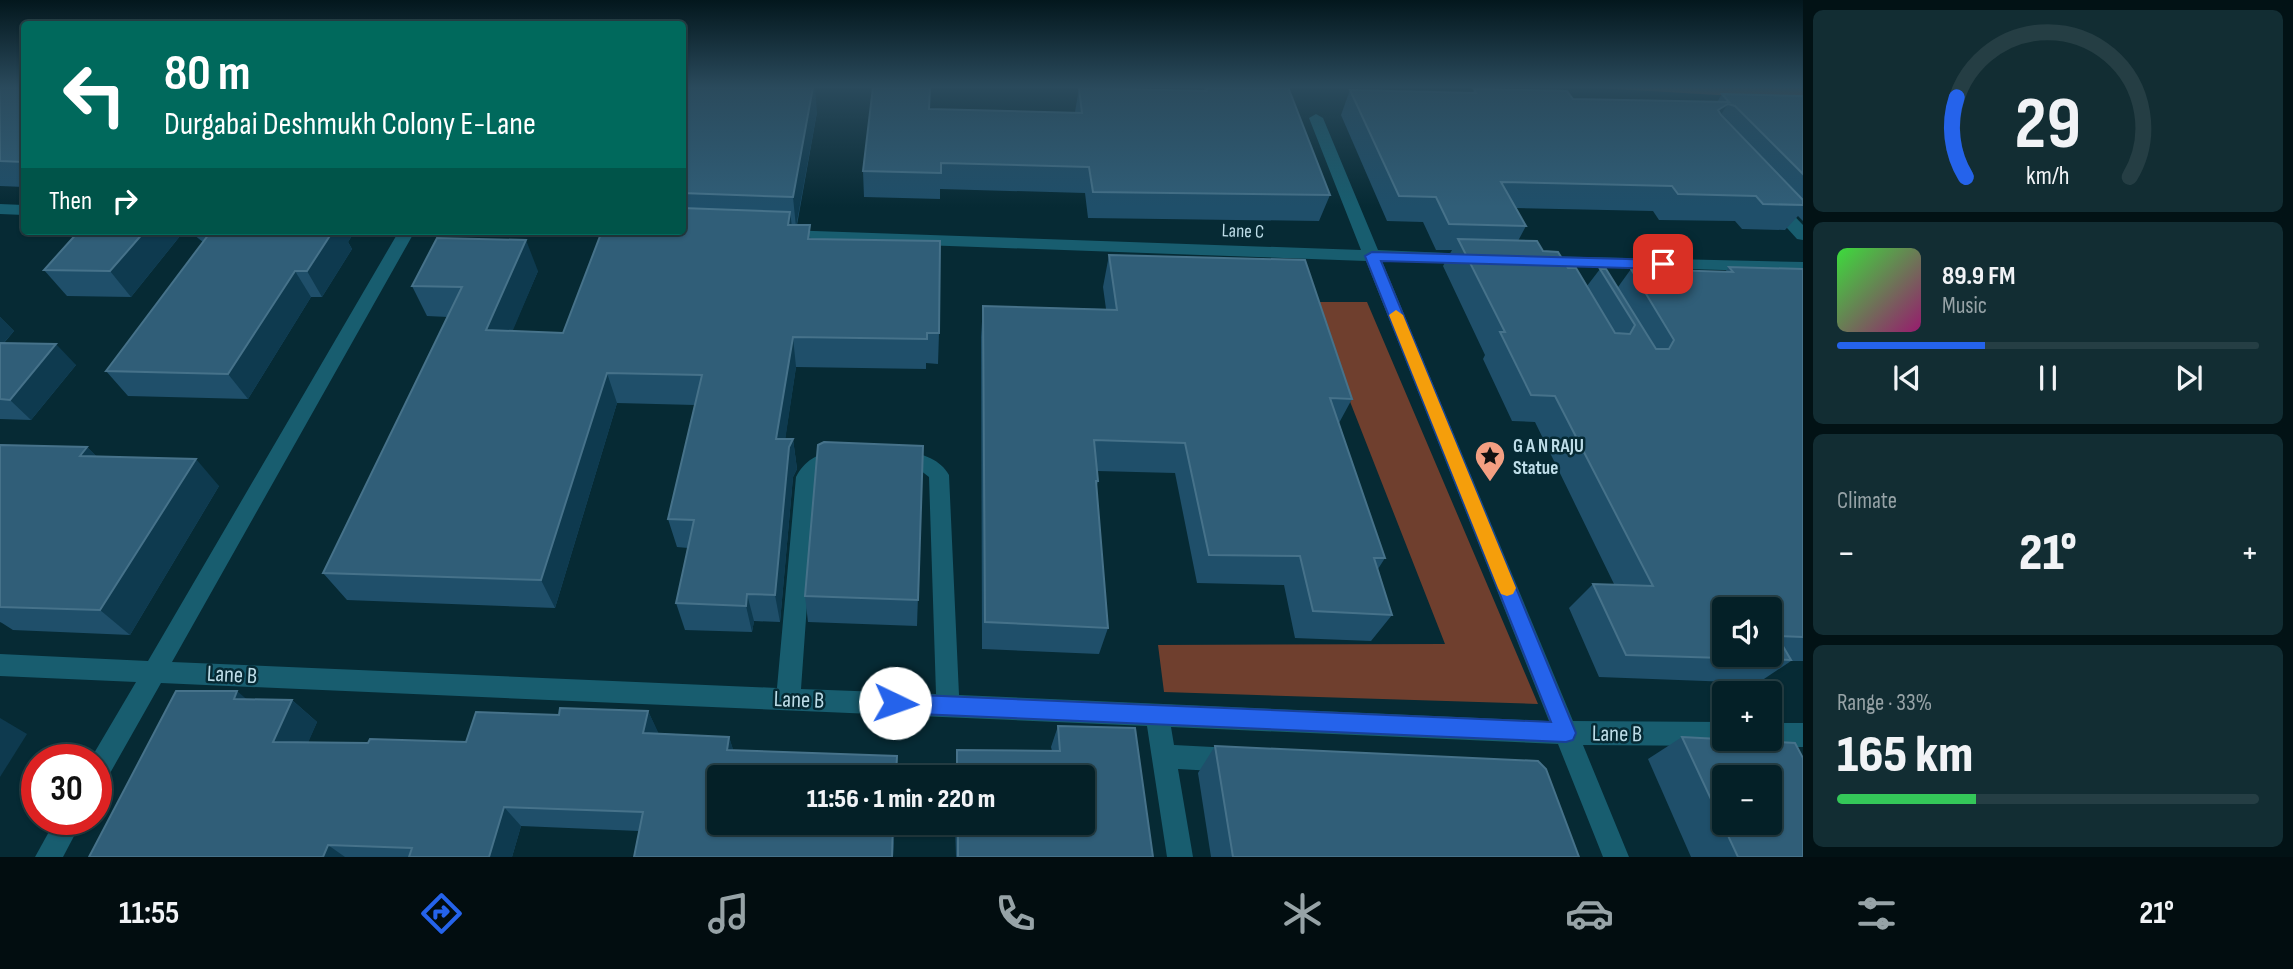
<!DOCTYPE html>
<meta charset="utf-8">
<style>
body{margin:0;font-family:"Sofia Sans Condensed",sans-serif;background:#122d33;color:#f1f3f6;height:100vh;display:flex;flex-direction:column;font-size:26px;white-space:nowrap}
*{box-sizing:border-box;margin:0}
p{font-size:23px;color:#97a3a7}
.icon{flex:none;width:38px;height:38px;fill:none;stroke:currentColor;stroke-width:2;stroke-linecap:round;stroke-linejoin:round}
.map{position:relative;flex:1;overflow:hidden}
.side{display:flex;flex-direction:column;gap:10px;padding:10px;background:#021215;width:490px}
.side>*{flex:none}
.hud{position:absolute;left:21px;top:21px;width:665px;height:214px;border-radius:7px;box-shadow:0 2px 5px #0004,0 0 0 2px #253e44;background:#00695c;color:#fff;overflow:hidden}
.buttons{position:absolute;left:1712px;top:597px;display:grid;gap:14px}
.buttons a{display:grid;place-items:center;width:70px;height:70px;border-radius:7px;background:#042027;box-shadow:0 2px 5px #0004,0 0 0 2px #253e44;font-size:35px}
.speed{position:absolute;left:21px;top:744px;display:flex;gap:14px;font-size:35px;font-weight:700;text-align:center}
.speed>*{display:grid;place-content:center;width:91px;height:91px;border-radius:50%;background:#042027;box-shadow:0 2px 5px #0004,0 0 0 2px #253e44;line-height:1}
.speed .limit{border:10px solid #d22;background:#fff;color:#111}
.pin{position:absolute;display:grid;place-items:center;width:60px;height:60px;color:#fff;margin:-30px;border-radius:14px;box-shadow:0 4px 10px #0006}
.me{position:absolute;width:77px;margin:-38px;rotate:93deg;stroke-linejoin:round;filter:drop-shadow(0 0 5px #0008)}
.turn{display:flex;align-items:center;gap:24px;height:147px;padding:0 28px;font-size:32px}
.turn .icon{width:91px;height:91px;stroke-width:2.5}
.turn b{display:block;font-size:49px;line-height:60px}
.then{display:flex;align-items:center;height:66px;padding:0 28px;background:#0003;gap:14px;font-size:26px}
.big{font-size:52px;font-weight:800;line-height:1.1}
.side .tile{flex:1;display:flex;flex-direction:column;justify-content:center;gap:10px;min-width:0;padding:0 24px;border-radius:10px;background:#122d33}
.side .dial{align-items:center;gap:0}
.dial svg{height:182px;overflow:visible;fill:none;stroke:#253e44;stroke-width:7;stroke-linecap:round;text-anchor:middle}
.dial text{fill:#f1f3f6;stroke:none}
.song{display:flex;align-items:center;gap:21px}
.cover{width:84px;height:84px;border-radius:10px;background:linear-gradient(135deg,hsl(120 70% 55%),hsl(320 70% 35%))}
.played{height:7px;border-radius:4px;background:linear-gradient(90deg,#2563eb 35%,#253e44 35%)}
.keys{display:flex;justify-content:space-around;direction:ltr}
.heat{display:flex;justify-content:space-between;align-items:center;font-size:38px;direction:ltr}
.charge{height:10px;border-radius:5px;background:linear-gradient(90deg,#34c759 33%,#253e44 0)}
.trip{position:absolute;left:707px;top:765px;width:388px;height:70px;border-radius:7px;background:#042027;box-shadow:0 2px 5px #0004,0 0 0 2px #253e44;font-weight:800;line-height:70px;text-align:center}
.tab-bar{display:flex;height:112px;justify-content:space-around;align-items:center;background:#020d10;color:#97a3a7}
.tab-bar .icon{width:49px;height:49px}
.tab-bar .active{color:#2563eb}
.tab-bar b{font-size:32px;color:#f1f3f6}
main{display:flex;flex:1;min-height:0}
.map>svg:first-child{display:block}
.green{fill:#6f3f2e}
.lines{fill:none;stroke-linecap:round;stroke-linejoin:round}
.minor{fill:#185d6f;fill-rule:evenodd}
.wall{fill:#1f4f6a}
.shaded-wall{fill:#0e3a4f}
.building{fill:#305e78;stroke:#46728a;stroke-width:2;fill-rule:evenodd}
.route{fill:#2563eb;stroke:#184099;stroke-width:2}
.slow{fill:#f59e0b}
.labels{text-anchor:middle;stroke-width:5;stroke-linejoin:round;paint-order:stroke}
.street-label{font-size:19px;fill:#bedde8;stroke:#062a34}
.poi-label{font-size:19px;font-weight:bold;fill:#bedde8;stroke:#062a34;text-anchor:start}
.near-street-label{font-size:23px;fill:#bedde8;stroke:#062a34}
</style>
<main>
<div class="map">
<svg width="1803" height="857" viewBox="0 0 1803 857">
<rect width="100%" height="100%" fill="#062a34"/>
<!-- green -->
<g class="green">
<path d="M 1583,87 L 1803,87 L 1803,100 Z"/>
<path d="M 1311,302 L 1367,302 L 1538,704 L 1164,692 L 1158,645 L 1445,644 Z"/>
</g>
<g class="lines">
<!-- minor -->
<g class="minor">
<path d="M 1316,114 L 1323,118 L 1378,250 L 1472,254 L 1480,259 L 1472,264 L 1382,261 L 1573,721 L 1724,722 L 1724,738 L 1734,738 L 1733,742 L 1724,746 L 1583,745 L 1629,857 L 1603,857 L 1558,744 L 1171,727 L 1174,745 L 1232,748 L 1241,751 L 1244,760 L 1241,769 L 1232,772 L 1178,769 L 1193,857 L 1167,857 L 1147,726 L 161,683 L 105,782 L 96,785 L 96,760 L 90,760 L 136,682 L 0,676 L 0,654 L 148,661 L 399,231 L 415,231 L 172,662 L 777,688 L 796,477 C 806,457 827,447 849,455 L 852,460 L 849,465 L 826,469 L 816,478 L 801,689 L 936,694 L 929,477 L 920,470 L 889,467 L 886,461 L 889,455 C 910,449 938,455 949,475 L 959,695 L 1549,721 L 1366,261 L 785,240 L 777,235 L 785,230 L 1361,250 L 1309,118 Z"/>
<path d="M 1775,200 L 1781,202 L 1803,225 L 1803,240 L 1797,239 L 1769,208 L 1767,205 L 1769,202 Z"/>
<path d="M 0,204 L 24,205 L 24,215 L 0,214 Z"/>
<path d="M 1541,256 L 1803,262 L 1803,272 L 1535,265 L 1533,261 L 1535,257 Z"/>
<path d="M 1769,723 L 1803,723 L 1803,747 L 1769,747 L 1760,743 L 1758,738 L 1769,738 Z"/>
<path d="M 56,819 L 83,819 L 63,857 L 35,857 Z"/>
</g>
</g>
<!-- wall -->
<g class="wall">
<path d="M 0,87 L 24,87 L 24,187 L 0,186 Z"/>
<path d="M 682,87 L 817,112 L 797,225 L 812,239 L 939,333 L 938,364 L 926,363 L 926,369 L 796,367 L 785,439 L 793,439 L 797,469 L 793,477 L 780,622 L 754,621 L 752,632 L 685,630 L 676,603 L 688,548 L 677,547 L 668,519 L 695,405 L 617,403 L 555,608 L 347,600 L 323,573 L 448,317 L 427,316 L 412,286 L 538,271 L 512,331 L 563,333 L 682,231 Z"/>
<path d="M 1204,87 L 1288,87 L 1330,195 L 1319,221 L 1088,218 L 1085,193 L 940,189 L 940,199 L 864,197 L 863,171 L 1075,112 L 1079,88 L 1204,91 Z"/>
<path d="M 1474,89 L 1573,99 L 1717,102 L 1722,94 L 1803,96 L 1803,221 L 1798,216 L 1785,230 L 1742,229 L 1735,221 L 1659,220 L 1653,211 L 1516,208 L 1526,226 L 1518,241 L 1543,251 L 1568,268 L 1587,286 L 1600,269 L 1618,287 L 1631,269 L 1725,272 L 1729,267 L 1803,269 L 1803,661 L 1791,661 L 1758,683 L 1599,677 L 1569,608 L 1593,584 L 1614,584 L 1535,422 L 1512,421 L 1483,359 L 1485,355 L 1443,266 L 1452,250 L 1436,250 L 1423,222 L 1387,221 L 1341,115 L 1350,90 L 1473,93 Z"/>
<path d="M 79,231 L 184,231 L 131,297 L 67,296 L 44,270 Z"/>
<path d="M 189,231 L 355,231 L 348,242 L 352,249 L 322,297 L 311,297 L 248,399 L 128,396 L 106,371 L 203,242 Z"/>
<path d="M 1109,255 L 1352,399 L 1339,423 L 1385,558 L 1378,569 L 1392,615 L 1371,641 L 1295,638 L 1284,585 L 1197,583 L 1175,473 L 1097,471 L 1098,481 L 1096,489 L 1108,628 L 1099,654 L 982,649 L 981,337 L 983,306 L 1106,309 L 1103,287 Z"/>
<path d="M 0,317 L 14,331 L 4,343 L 76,365 L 31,420 L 0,419 Z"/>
<path d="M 0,445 L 87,447 L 96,456 L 219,486 L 130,635 L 13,630 L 2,623 L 0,622 Z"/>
<path d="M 923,446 L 917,626 L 808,622 L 805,596 Z"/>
<path d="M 247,699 L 292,700 L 317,722 L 308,742 L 466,742 L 559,715 L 648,711 L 658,733 L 729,737 L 733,750 L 897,756 L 897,777 L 719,777 L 719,822 L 895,822 L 893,857 L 639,831 L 521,826 L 512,857 L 89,857 Z"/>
<path d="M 1058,726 L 1153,857 L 956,857 L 955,822 L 1083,822 L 1083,777 L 955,777 L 957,750 L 1052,751 L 1051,747 Z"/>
<path d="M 1682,737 L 1803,857 L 1691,857 L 1648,759 Z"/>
<path d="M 1215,746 L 1579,857 L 1211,857 L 1198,773 Z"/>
</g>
<!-- shaded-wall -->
<g class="shaded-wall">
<path d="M 813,87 L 815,87 L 817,112 L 796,227 L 793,197 Z"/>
<path d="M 1728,104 L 1711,129 L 1718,110 Z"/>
<path d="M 790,212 L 794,243 L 788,225 Z"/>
<path d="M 145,231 L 184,231 L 131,297 L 110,271 Z"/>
<path d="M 333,231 L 355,231 L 348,242 L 352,249 L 322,297 L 307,271 Z"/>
<path d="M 526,240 L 538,271 L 500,361 L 486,330 Z"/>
<path d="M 295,271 L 311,297 L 248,399 L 228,374 Z"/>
<path d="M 0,317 L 14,331 L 0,347 Z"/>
<path d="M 793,337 L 796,367 L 781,468 L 776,439 Z"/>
<path d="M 56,344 L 76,365 L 31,420 L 10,400 Z"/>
<path d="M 607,373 L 617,403 L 555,608 L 541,580 Z"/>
<path d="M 793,439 L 797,469 L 793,477 L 780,622 L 775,595 L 789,447 Z"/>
<path d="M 87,447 L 114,474 L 80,456 Z"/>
<path d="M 196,459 L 219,486 L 130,635 L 100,610 Z"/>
<path d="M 747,594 L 754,621 L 752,632 L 746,606 Z"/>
<path d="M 237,691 L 264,714 L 234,699 Z"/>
<path d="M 292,700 L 317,722 L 299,764 L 273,742 Z"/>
<path d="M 648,711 L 659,734 L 643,733 Z"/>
<path d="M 0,718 L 27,734 L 0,777 Z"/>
<path d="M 729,737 L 736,758 L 727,750 Z"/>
<path d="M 504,807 L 521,826 L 512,857 L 489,857 Z"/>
<path d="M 893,822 L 895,822 L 893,857 L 892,857 Z"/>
<path d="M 328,845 L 345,857 L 323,857 Z"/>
</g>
<!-- building -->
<g class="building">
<path d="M 0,87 L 24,87 L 24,162 L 0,161 Z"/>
<path d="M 682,87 L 813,87 L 793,197 L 682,193 Z"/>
<path d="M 873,87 L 930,87 L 929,109 L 1082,113 L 1079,88 L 1207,91 L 1206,87 L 1288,87 L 1330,195 L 1093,192 L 1089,167 L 941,163 L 941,173 L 863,171 Z"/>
<path d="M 1474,89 L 1567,91 L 1573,99 L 1729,102 L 1722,94 L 1803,96 L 1803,174 L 1735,106 L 1728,104 L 1718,110 L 1721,115 L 1803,200 L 1803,205 L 1763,204 L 1756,196 L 1678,194 L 1672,186 L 1501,182 L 1526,226 L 1449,224 L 1436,197 L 1399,196 L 1350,90 L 1476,93 Z"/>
<path d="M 682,208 L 790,212 L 788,225 L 810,225 L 808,239 L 940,241 L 939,333 L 927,333 L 927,339 L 793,337 L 776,439 L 793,439 L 789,447 L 775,595 L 747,594 L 746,606 L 676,603 L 694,520 L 668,519 L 702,375 L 607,373 L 541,580 L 323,573 L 462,287 L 412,286 L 437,238 L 526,240 L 486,330 L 563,333 L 602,231 L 682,231 Z"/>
<path d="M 79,231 L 145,231 L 110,271 L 44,270 Z"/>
<path d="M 205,231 L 333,231 L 307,271 L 295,271 L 228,374 L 106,371 L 209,234 Z"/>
<path d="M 1458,239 L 1537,241 L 1543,251 L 1558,252 L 1568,268 L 1576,268 L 1615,333 L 1630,334 L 1635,325 L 1600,269 L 1606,269 L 1656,349 L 1669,349 L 1674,340 L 1631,269 L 1733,272 L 1729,267 L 1803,269 L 1803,637 L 1777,636 L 1791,660 L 1626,655 L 1593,584 L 1653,586 L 1555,396 L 1531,395 L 1500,332 L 1505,332 ZM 1724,609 L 1769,609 L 1769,654 L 1724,654 Z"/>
<path d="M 1109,255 L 1305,260 L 1352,399 L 1330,398 L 1385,558 L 1374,558 L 1392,615 L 1313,611 L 1300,556 L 1209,555 L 1185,443 L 1094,440 L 1098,481 L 1096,481 L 1108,628 L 985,622 L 983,306 L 1117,310 Z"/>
<path d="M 0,343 L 56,344 L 10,400 L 0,399 Z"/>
<path d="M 824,442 L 923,446 L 918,600 L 805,596 L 818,445 Z"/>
<path d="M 0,445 L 87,447 L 80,456 L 196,459 L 100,610 L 0,607 Z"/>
<path d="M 176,691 L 237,691 L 234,699 L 292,700 L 273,742 L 368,743 L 370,739 L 466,742 L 476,712 L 559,715 L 560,708 L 648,711 L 643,733 L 729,737 L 727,750 L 897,756 L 896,777 L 719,777 L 719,822 L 893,822 L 892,857 L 634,857 L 643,812 L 504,807 L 489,857 L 409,857 L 412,848 L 328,845 L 323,857 L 89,857 Z"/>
<path d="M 1058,726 L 1135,728 L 1153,857 L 958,857 L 958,822 L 1083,822 L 1083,777 L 957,777 L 957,750 L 1060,751 Z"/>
<path d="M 1682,737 L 1795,743 L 1803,758 L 1803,857 L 1738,857 ZM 1724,777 L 1769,777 L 1769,822 L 1724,822 Z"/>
<path d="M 1215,746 L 1538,761 L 1546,769 L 1579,857 L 1233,857 Z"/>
</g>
<!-- sky -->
<linearGradient id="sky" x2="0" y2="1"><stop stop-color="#03171d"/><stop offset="0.42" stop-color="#2a4a5c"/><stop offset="1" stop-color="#2a4a5c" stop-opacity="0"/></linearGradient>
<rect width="1803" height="207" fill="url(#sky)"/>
<!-- route -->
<path class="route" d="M 1372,252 L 1663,260 L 1670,264 L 1663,269 L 1381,261 L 1576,733 L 1573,740 L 1566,742 L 895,713 L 888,710 L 885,703 L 888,697 L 895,694 L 1551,722 L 1365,256 Z"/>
<!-- slow -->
<path class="slow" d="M 1396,310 L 1403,315 L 1516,588 L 1513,594 L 1507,596 L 1501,594 L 1498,588 L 1389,315 Z"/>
<!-- icons -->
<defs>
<g id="sight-pin" transform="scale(1.575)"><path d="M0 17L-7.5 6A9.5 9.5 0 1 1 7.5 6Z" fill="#f39f82" stroke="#062a34"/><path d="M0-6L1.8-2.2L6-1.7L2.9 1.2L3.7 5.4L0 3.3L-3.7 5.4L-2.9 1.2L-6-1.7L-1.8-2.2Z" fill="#111"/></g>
</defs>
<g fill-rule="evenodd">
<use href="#sight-pin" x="1490" y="456"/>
</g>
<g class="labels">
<!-- street labels -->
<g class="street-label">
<text transform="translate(1243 230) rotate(2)" y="7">Lane C</text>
</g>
<!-- poi labels -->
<g class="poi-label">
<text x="1513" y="452">G A N RAJU<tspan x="1513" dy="22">Statue</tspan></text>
</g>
<!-- near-street labels -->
<g class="near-street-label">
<text transform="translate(232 674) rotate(3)" y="8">Lane B</text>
<text transform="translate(799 699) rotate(2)" y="8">Lane B</text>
<text transform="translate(1617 733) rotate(1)" y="8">Lane B</text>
</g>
</g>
</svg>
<div class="buttons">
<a><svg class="icon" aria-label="sound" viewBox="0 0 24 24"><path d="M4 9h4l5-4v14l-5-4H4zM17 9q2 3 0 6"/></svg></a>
<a>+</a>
<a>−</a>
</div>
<div class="speed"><div class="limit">30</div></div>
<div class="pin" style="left:1663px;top:264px;background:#d93025"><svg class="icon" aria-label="arrive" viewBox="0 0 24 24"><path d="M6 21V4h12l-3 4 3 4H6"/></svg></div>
<svg class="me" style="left:895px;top:703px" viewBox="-20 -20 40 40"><circle r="19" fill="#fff"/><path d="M0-13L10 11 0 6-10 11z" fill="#2563eb"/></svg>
<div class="trip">11:56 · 1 min · 220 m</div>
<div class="hud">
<div class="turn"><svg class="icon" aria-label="left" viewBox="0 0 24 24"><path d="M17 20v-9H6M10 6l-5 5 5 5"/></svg><div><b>80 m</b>Durgabai Deshmukh Colony E-Lane</div></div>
<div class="then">Then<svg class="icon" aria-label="right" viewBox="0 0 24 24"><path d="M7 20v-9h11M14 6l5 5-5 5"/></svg></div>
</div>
</div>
<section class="side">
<div class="tile dial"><svg viewBox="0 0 100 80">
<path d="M14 69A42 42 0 1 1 86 69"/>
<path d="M14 69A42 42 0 0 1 10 34" stroke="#2563eb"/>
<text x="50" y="56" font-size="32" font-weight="700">29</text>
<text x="50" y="72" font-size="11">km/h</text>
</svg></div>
<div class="tile">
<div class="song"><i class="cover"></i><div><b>89.9 FM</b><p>Music</p></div></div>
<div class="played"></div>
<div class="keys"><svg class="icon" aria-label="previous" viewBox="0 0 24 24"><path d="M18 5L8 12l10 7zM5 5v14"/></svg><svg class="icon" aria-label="pause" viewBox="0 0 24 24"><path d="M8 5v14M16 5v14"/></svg><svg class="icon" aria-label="next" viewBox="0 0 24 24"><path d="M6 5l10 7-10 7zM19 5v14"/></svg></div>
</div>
<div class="tile"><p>Climate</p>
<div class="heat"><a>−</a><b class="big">21°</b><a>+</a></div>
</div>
<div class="tile"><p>Range · 33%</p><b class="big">165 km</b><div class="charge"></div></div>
</section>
</main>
<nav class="tab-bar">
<b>11:55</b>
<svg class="icon active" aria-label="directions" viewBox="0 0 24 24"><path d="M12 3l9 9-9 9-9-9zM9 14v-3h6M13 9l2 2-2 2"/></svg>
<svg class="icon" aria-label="music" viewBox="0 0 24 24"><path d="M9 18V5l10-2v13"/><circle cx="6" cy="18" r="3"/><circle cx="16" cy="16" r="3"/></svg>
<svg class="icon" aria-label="phone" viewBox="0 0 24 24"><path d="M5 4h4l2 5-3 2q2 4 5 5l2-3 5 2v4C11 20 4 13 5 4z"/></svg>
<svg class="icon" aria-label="climate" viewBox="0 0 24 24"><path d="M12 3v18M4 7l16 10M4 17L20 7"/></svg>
<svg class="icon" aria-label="car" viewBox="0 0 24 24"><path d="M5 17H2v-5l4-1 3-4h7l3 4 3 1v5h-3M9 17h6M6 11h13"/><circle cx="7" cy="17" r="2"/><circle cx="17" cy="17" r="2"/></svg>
<svg class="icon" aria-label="filters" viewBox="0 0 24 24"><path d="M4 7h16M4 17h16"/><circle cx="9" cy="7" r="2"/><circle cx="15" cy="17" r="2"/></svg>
<b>21°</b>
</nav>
